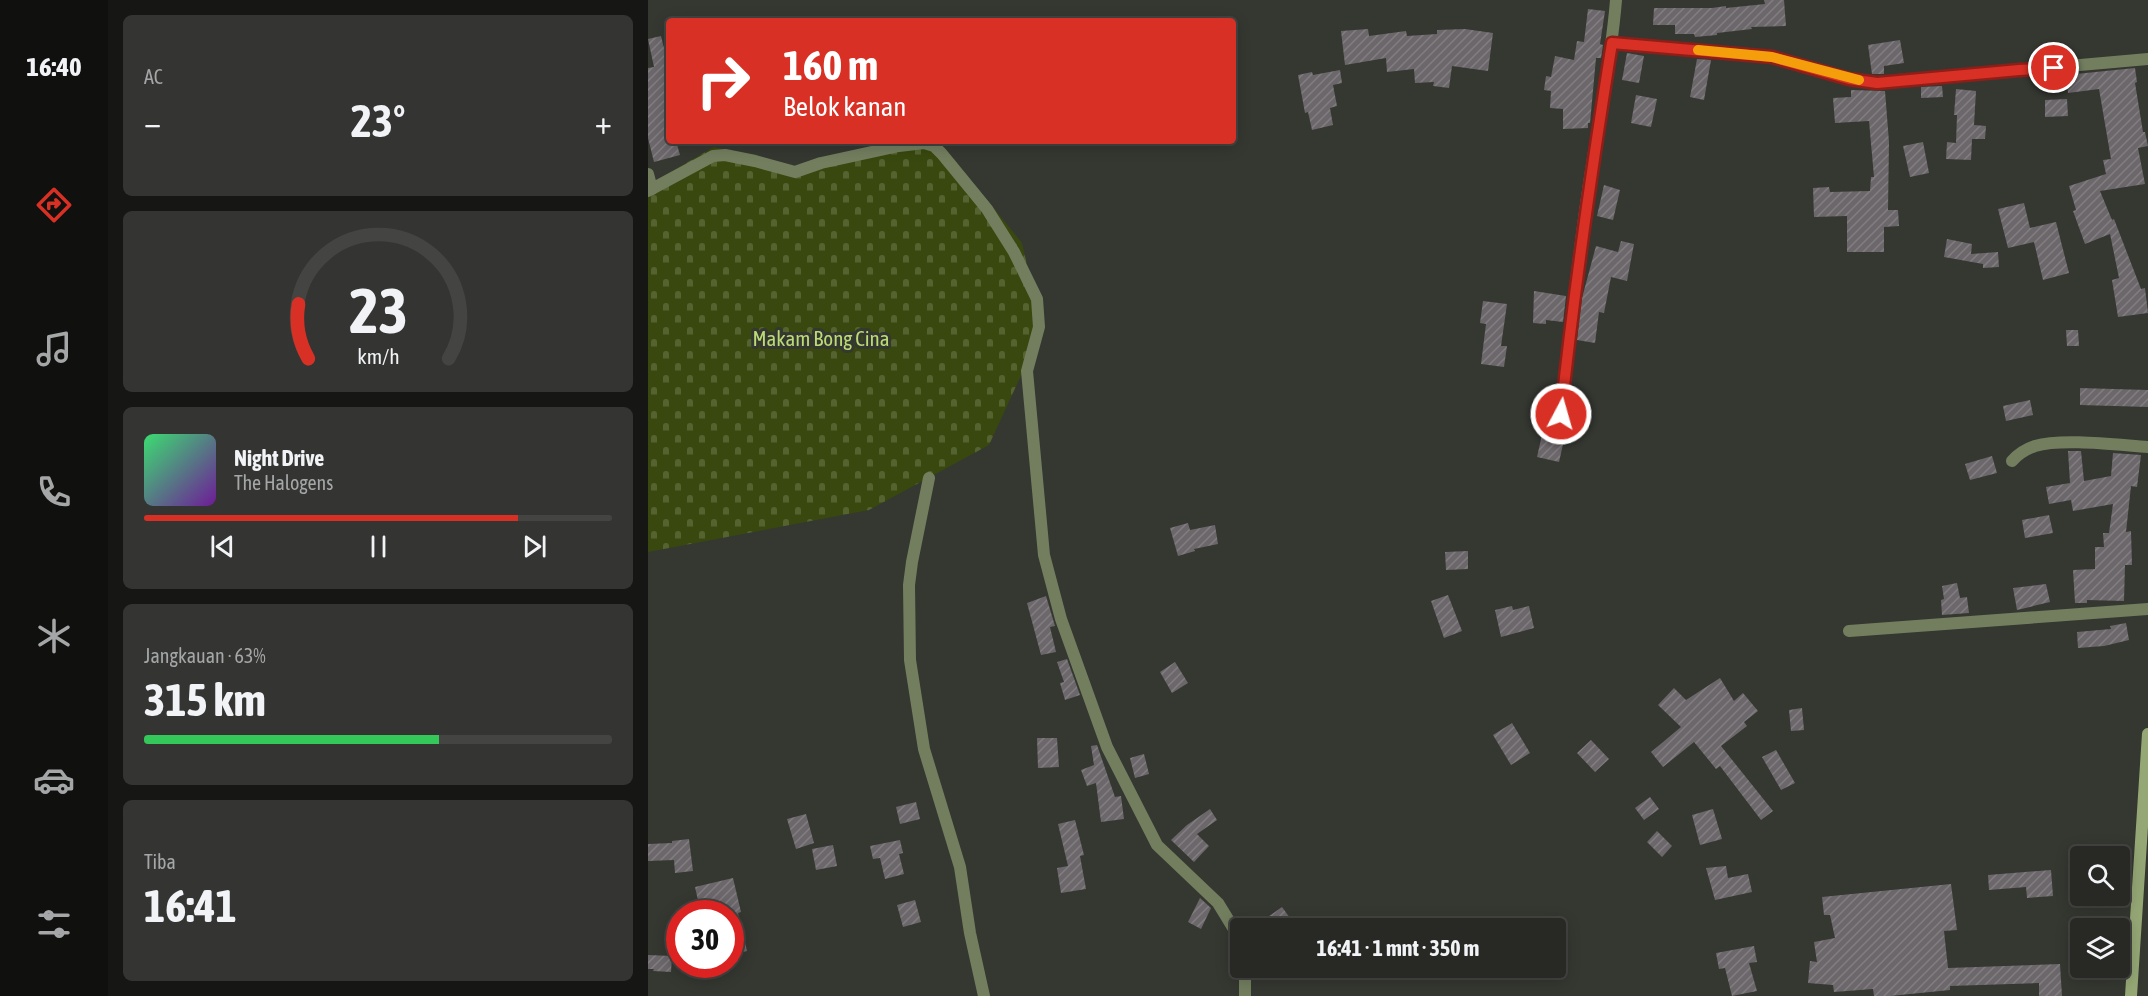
<!DOCTYPE html>
<html lang="id">
<meta charset="utf-8">
<style>
body{margin:0;font-family:"Asap Condensed",sans-serif;background:#343532;color:#f1f3f6;height:100vh;display:flex;flex-direction:column;font-size:22px;white-space:nowrap}
*{box-sizing:border-box;margin:0}
p{font-size:20px;color:#a5a6a7}
.icon{flex:none;width:33px;height:33px;fill:none;stroke:currentColor;stroke-width:2;stroke-linecap:round;stroke-linejoin:round}
.map{position:relative;flex:1;overflow:hidden}
.drawer{display:flex;flex-direction:column;gap:15px;padding:15px;background:#161714;width:540px}
.drawer>*{flex:none}
.banner{position:absolute;left:18px;top:18px;width:570px;height:126px;border-radius:6px;box-shadow:0 3px 15px #0003,0 0 0 2px #444542;background:#d93025;color:#fff;overflow:hidden}
.tools{position:absolute;left:1422px;top:846px;display:grid;gap:12px}
.tools a{display:grid;place-items:center;width:60px;height:60px;border-radius:6px;background:#282925;box-shadow:0 3px 15px #0003,0 0 0 2px #444542;font-size:30px}
.speed{position:absolute;left:18px;top:900px;display:flex;gap:12px;font-size:30px;font-weight:700;text-align:center}
.speed>*{display:grid;place-content:center;width:78px;height:78px;border-radius:50%;background:#282925;box-shadow:0 3px 15px #0003,0 0 0 2px #444542;line-height:1}
.speed .limit{border:9px solid #d22;background:#fff;color:#111}
.pin{position:absolute;display:grid;place-items:center;width:51px;height:51px;color:#fff;margin:-26px;border:3px solid #fff;border-radius:50%;box-shadow:0 2px 6px #0007}
.me{position:absolute;width:66px;margin:-33px;rotate:6deg;stroke-linejoin:round;filter:drop-shadow(0 0 4px #0008)}
.turn{display:flex;align-items:center;gap:21px;height:126px;padding:0 18px;font-size:27px}
.turn .icon{width:78px;height:78px;stroke-width:2.5}
.turn b{display:block;font-size:42px;line-height:51px}
.big{font-size:45px;font-weight:700;line-height:1.1}
.drawer .card{flex:1;display:flex;flex-direction:column;justify-content:center;gap:9px;min-width:0;padding:0 21px;border-radius:9px;background:#343532}
.drawer .dial{align-items:center;gap:0}
.dial svg{height:156px;overflow:visible;fill:none;stroke:#444542;stroke-width:7;stroke-linecap:round;text-anchor:middle}
.dial text{fill:#f1f3f6;stroke:none}
.song{display:flex;align-items:center;gap:18px}
.cover{width:72px;height:72px;border-radius:9px;background:linear-gradient(135deg,hsl(140 70% 55%),hsl(280 70% 35%))}
.played{height:6px;border-radius:3px;background:linear-gradient(90deg,#d93025 80%,#444542 80%)}
.keys{display:flex;justify-content:space-around;direction:ltr}
.heat{display:flex;justify-content:space-between;align-items:center;font-size:33px;direction:ltr}
.charge{height:9px;border-radius:4px;background:linear-gradient(90deg,#34c759 63%,#444542 0)}
.trip{position:absolute;left:582px;top:918px;width:336px;height:60px;border-radius:6px;background:#282925;box-shadow:0 3px 15px #0003,0 0 0 2px #444542;font-weight:700;line-height:60px;text-align:center}
main{display:flex;flex:1;min-height:0}
.tabs{display:flex;flex-direction:column;width:108px;justify-content:space-around;align-items:center;background:#10100f;color:#a5a6a7}
.tabs .icon{width:42px;height:42px}
.tabs .current{color:#d93025}
.tabs b{font-size:27px;color:#f1f3f6}
.map>svg:first-child{display:block}
.cemetery{fill:url(#cemetery-stones)}
.building{fill:url(#building-hatch)}
.lines{fill:none;stroke-linecap:round;stroke-linejoin:round}
.street{stroke:#737e5f;stroke-width:12}
.secondary{stroke:#95a775;stroke-width:12}
.route-casing{stroke:#8d1f18;stroke-width:15}
.route{stroke:#d93025;stroke-width:10}
.slow{stroke:#f59e0b;stroke-width:10}
.labels{text-anchor:middle;stroke-width:6;stroke-linejoin:round;paint-order:stroke}
.park-label{font-size:21px;fill:#bbdc74;stroke:#353731}
</style>
<main>
<nav class="tabs">
<b>16:40</b>
<svg class="icon current" aria-label="directions" viewBox="0 0 24 24"><path d="M12 3l9 9-9 9-9-9zM9 14v-3h6M13 9l2 2-2 2"/></svg>
<svg class="icon" aria-label="music" viewBox="0 0 24 24"><path d="M9 18V5l10-2v13"/><circle cx="6" cy="18" r="3"/><circle cx="16" cy="16" r="3"/></svg>
<svg class="icon" aria-label="phone" viewBox="0 0 24 24"><path d="M5 4h4l2 5-3 2q2 4 5 5l2-3 5 2v4C11 20 4 13 5 4z"/></svg>
<svg class="icon" aria-label="climate" viewBox="0 0 24 24"><path d="M12 3v18M4 7l16 10M4 17L20 7"/></svg>
<svg class="icon" aria-label="car" viewBox="0 0 24 24"><path d="M5 17H2v-5l4-1 3-4h7l3 4 3 1v5h-3M9 17h6M6 11h13"/><circle cx="7" cy="17" r="2"/><circle cx="17" cy="17" r="2"/></svg>
<svg class="icon" aria-label="filters" viewBox="0 0 24 24"><path d="M4 7h16M4 17h16"/><circle cx="9" cy="7" r="2"/><circle cx="15" cy="17" r="2"/></svg>
</nav>
<section class="drawer">
<div class="card"><p>AC</p>
<div class="heat"><a>−</a><b class="big">23°</b><a>+</a></div>
</div>
<div class="card dial"><svg viewBox="0 0 100 80">
<path d="M14 69A42 42 0 1 1 86 69"/>
<path d="M14 69A42 42 0 0 1 9 41" stroke="#d93025"/>
<text x="50" y="56" font-size="32" font-weight="700">23</text>
<text x="50" y="72" font-size="11">km/h</text>
</svg></div>
<div class="card">
<div class="song"><i class="cover"></i><div><b>Night Drive</b><p>The Halogens</p></div></div>
<div class="played"></div>
<div class="keys"><svg class="icon" aria-label="previous" viewBox="0 0 24 24"><path d="M18 5L8 12l10 7zM5 5v14"/></svg><svg class="icon" aria-label="pause" viewBox="0 0 24 24"><path d="M8 5v14M16 5v14"/></svg><svg class="icon" aria-label="next" viewBox="0 0 24 24"><path d="M6 5l10 7-10 7zM19 5v14"/></svg></div>
</div>
<div class="card"><p>Jangkauan · 63%</p><b class="big">315 km</b><div class="charge"></div></div>
<div class="card"><p>Tiba</p><b class="big">16:41</b></div>
</section>
<div class="map">
<svg width="1500" height="996" viewBox="0 0 1500 996">
<defs>
<pattern id="cemetery-stones" width="16" height="16" patternUnits="userSpaceOnUse" patternTransform="scale(1.5)"><rect width="16" height="16" fill="#38480e"/><path d="M2 7V4a2 2 0 0 1 4 0v3zM10 15v-3a2 2 0 0 1 4 0v3z" fill="#556331"/></pattern>
<pattern id="building-hatch" width="6" height="6" patternUnits="userSpaceOnUse" patternTransform="scale(1.5)"><rect width="6" height="6" fill="#6c676b"/><path d="M-1 1l2-2M0 6l6-6M5 7l2-2" fill="none" stroke="#817d80"/></pattern>
</defs>
<rect width="100%" height="100%" fill="#353731"/>
<!-- cemetery -->
<path class="cemetery" d="M 262,141 L 291,141 L 374,243 L 394,330 L 341,445 L 221,510 L 0,552 L 0,185 L 66,147 L 146,167 Z"/>
<!-- building -->
<g class="building">
<path d="M 1116,0 L 1136,0 L 1138,26 L 1103,27 L 1104,29 L 1069,33 L 1069,35 L 1047,37 L 1046,34 L 1027,34 L 1027,25 L 1005,25 L 1006,8 L 1064,8 L 1078,6 L 1078,8 L 1117,4 Z"/>
<path d="M 940,9 L 957,11 L 952,44 L 955,45 L 953,58 L 948,58 L 942,123 L 940,123 L 940,128 L 915,129 L 915,109 L 902,108 L 903,91 L 896,90 L 898,76 L 903,77 L 907,56 L 926,60 L 929,41 L 936,42 Z"/>
<path d="M 720,29 L 721,36 L 758,31 L 759,36 L 789,34 L 789,30 L 817,29 L 845,33 L 840,71 L 804,66 L 801,88 L 785,86 L 786,82 L 767,83 L 766,69 L 739,72 L 738,58 L 697,65 L 693,31 Z"/>
<path d="M 13,36 L 19,60 L 21,59 L 21,141 L 28,141 L 32,155 L 6,162 L 0,138 L 0,68 L 6,67 L 0,39 Z"/>
<path d="M 1252,40 L 1256,63 L 1236,66 L 1236,74 L 1224,74 L 1220,45 Z"/>
<path d="M 979,53 L 996,56 L 991,83 L 974,80 Z"/>
<path d="M 1049,59 L 1063,60 L 1056,100 L 1042,97 Z"/>
<path d="M 1487,68 L 1489,82 L 1487,83 L 1495,132 L 1497,132 L 1500,146 L 1490,148 L 1497,184 L 1452,191 L 1464,220 L 1466,219 L 1493,289 L 1497,288 L 1500,313 L 1470,317 L 1464,280 L 1471,278 L 1462,234 L 1437,244 L 1425,211 L 1428,210 L 1421,186 L 1458,174 L 1455,160 L 1463,159 L 1451,89 L 1420,93 L 1418,75 Z"/>
<path d="M 692,70 L 694,83 L 685,85 L 689,106 L 682,108 L 685,125 L 664,130 L 660,112 L 657,113 L 650,75 L 664,72 L 665,75 Z"/>
<path d="M 1294,86 L 1295,97 L 1273,98 L 1273,87 Z"/>
<path d="M 1308,89 L 1328,91 L 1326,125 L 1338,126 L 1337,139 L 1324,139 L 1323,160 L 1298,159 L 1299,142 L 1308,143 L 1309,115 L 1306,115 Z"/>
<path d="M 1203,90 L 1237,91 L 1241,142 L 1240,210 L 1250,210 L 1251,226 L 1236,227 L 1236,252 L 1199,252 L 1199,216 L 1166,217 L 1165,188 L 1181,187 L 1182,192 L 1222,191 L 1223,177 L 1226,177 L 1221,121 L 1187,123 L 1185,98 L 1203,97 Z"/>
<path d="M 988,95 L 1009,99 L 1003,127 L 983,123 Z"/>
<path d="M 1419,99 L 1420,116 L 1397,117 L 1397,100 Z"/>
<path d="M 1275,142 L 1281,173 L 1262,177 L 1255,146 Z"/>
<path d="M 956,185 L 972,190 L 965,220 L 949,216 Z"/>
<path d="M 1376,203 L 1382,228 L 1408,222 L 1421,273 L 1395,280 L 1386,242 L 1360,248 L 1350,209 Z"/>
<path d="M 1299,239 L 1324,244 L 1323,254 L 1350,252 L 1351,267 L 1335,268 L 1335,264 L 1296,257 Z"/>
<path d="M 973,241 L 986,244 L 979,281 L 963,277 L 956,313 L 951,312 L 947,343 L 929,340 L 934,298 L 948,246 L 970,252 Z"/>
<path d="M 886,291 L 918,296 L 915,322 L 898,320 L 898,324 L 885,323 Z"/>
<path d="M 835,301 L 859,304 L 853,346 L 859,346 L 856,367 L 833,364 L 838,324 L 832,323 Z"/>
<path d="M 1418,330 L 1430,330 L 1431,346 L 1419,346 Z"/>
<path d="M 1432,388 L 1500,390 L 1500,407 L 1432,405 Z"/>
<path d="M 1382,400 L 1385,415 L 1358,421 L 1355,406 Z"/>
<path d="M 894,435 L 916,440 L 911,462 L 889,457 Z"/>
<path d="M 1420,451 L 1433,451 L 1436,481 L 1463,476 L 1465,453 L 1493,455 L 1489,487 L 1483,486 L 1478,532 L 1483,531 L 1484,565 L 1477,565 L 1476,601 L 1439,600 L 1439,603 L 1427,603 L 1425,570 L 1447,569 L 1447,547 L 1456,547 L 1455,533 L 1461,533 L 1465,504 L 1425,511 L 1423,500 L 1401,504 L 1398,487 L 1422,483 Z"/>
<path d="M 1344,456 L 1349,473 L 1322,480 L 1317,464 Z"/>
<path d="M 1401,515 L 1405,533 L 1377,538 L 1374,520 Z"/>
<path d="M 540,523 L 542,530 L 567,525 L 570,544 L 546,549 L 547,551 L 530,556 L 522,528 Z"/>
<path d="M 820,551 L 820,569 L 798,570 L 797,552 Z"/>
<path d="M 1309,583 L 1312,598 L 1319,597 L 1321,613 L 1294,615 L 1293,600 L 1296,599 L 1294,586 Z"/>
<path d="M 1398,584 L 1402,602 L 1369,610 L 1365,588 Z"/>
<path d="M 800,595 L 814,631 L 796,638 L 783,601 Z"/>
<path d="M 398,596 L 407,626 L 402,627 L 408,652 L 393,655 L 379,603 Z"/>
<path d="M 864,606 L 865,610 L 881,606 L 886,628 L 853,637 L 847,610 Z"/>
<path d="M 1478,623 L 1481,640 L 1456,646 L 1430,648 L 1429,632 L 1463,629 L 1462,626 Z"/>
<path d="M 419,659 L 432,695 L 417,700 L 412,683 L 416,682 L 409,662 Z"/>
<path d="M 527,662 L 540,683 L 524,693 L 512,672 Z"/>
<path d="M 1072,678 L 1086,701 L 1095,693 L 1110,711 L 1096,722 L 1099,726 L 1073,746 L 1125,811 L 1113,820 L 1072,766 L 1068,769 L 1046,742 L 1015,767 L 1003,752 L 1033,727 L 1010,705 L 1026,688 L 1038,700 Z"/>
<path d="M 1154,708 L 1156,730 L 1143,731 L 1141,710 Z"/>
<path d="M 864,723 L 882,753 L 863,765 L 845,735 Z"/>
<path d="M 389,738 L 409,738 L 411,767 L 390,768 Z"/>
<path d="M 943,740 L 961,759 L 947,772 L 929,753 Z"/>
<path d="M 449,745 L 467,797 L 473,796 L 476,819 L 453,822 L 448,783 L 439,786 L 433,770 L 446,765 L 443,746 Z"/>
<path d="M 1128,750 L 1147,783 L 1133,790 L 1114,757 Z"/>
<path d="M 496,754 L 501,774 L 487,778 L 482,758 Z"/>
<path d="M 1002,797 L 1011,809 L 996,820 L 987,808 Z"/>
<path d="M 268,802 L 272,819 L 252,824 L 248,807 Z"/>
<path d="M 562,809 L 569,820 L 549,834 L 561,846 L 546,862 L 523,840 L 539,825 Z"/>
<path d="M 1065,809 L 1074,839 L 1052,845 L 1044,815 Z"/>
<path d="M 158,814 L 166,843 L 148,849 L 139,819 Z"/>
<path d="M 427,820 L 436,855 L 432,856 L 438,889 L 413,893 L 409,868 L 420,866 L 410,824 Z"/>
<path d="M 1009,831 L 1024,846 L 1014,857 L 999,842 Z"/>
<path d="M 41,839 L 45,871 L 27,873 L 26,860 L 0,861 L 0,844 L 24,843 L 24,841 Z"/>
<path d="M 252,840 L 255,853 L 251,854 L 256,874 L 237,879 L 232,858 L 225,859 L 222,846 Z"/>
<path d="M 185,845 L 189,866 L 168,870 L 164,849 Z"/>
<path d="M 1078,866 L 1080,878 L 1100,874 L 1104,892 L 1067,900 L 1058,868 Z"/>
<path d="M 1403,870 L 1405,896 L 1379,898 L 1378,887 L 1341,890 L 1340,875 Z"/>
<path d="M 85,878 L 93,912 L 90,913 L 99,951 L 84,955 L 82,914 L 53,914 L 47,887 Z"/>
<path d="M 1303,884 L 1309,930 L 1296,931 L 1300,968 L 1412,964 L 1414,996 L 1391,996 L 1391,983 L 1302,986 L 1302,990 L 1242,996 L 1226,996 L 1225,989 L 1186,992 L 1185,985 L 1160,983 L 1162,961 L 1169,962 L 1166,942 L 1187,938 L 1182,915 L 1176,915 L 1174,897 Z"/>
<path d="M 552,898 L 563,908 L 553,929 L 540,922 Z"/>
<path d="M 267,900 L 273,922 L 255,927 L 249,905 Z"/>
<path d="M 634,907 L 642,918 L 627,928 L 604,928 Z"/>
<path d="M 1106,946 L 1109,962 L 1101,963 L 1109,991 L 1084,996 L 1077,968 L 1071,969 L 1068,953 Z"/>
<path d="M 0,955 L 24,956 L 23,972 L 5,971 L 6,969 L 0,969 Z"/>
</g>
<g class="lines">
<!-- street -->
<g class="street">
<path d="M 965,43 L 1124,57 L 1201,79 L 1229,83 L 1500,59"/>
<path d="M 0,174 L 4,189"/>
<path d="M 0,191 L 65,156 L 77,155 L 107,161 L 147,172 L 173,163 L 251,146 L 276,143 L 286,146 L 294,154 L 339,209 L 366,252 L 389,299 L 391,327 L 379,371 L 396,555 L 413,619 L 459,747 L 509,845 L 570,903 L 592,939"/>
<path d="M 913,414 C 921,339 929,265 940,191 C 949,127 963,64 968,0"/>
<path d="M 1364,461 C 1371,453 1378,449 1387,446 C 1414,438 1470,445 1500,447"/>
<path d="M 281,478 L 264,562 L 261,585 L 262,660 L 276,749 L 312,867 L 322,933 L 336,996"/>
<path d="M 1201,631 L 1500,609"/>
<path d="M 597,968 L 597,996"/>
</g>
<!-- secondary -->
<path class="secondary" d="M 1483,996 L 1500,734"/>
</g>
<g class="lines">
<!-- route casing -->
<g class="route-casing">
<path id="route" d="M 913,414 C 926,290 944,167 964,43 L 1124,57 L 1201,79 L 1229,83 L 1371,70 L 1406,68"/>
</g>
<!-- route -->
<use href="#route" class="route"/>
<!-- slow -->
<path class="slow" d="M 1050,50 L 1124,57 L 1211,80"/>
</g>
<g class="labels">
<!-- park labels -->
<g class="park-label">
<text x="173" y="346">Makam Bong Cina</text>
</g>
</g>
</svg>
<div class="tools">
<a><svg class="icon" aria-label="search" viewBox="0 0 24 24"><circle cx="10" cy="10" r="6"/><path d="M15 15l6 6"/></svg></a>
<a><svg class="icon" aria-label="layers" viewBox="0 0 24 24"><path d="M12 4l9 5-9 5-9-5zM3 14l9 5 9-5"/></svg></a>
</div>
<div class="speed"><div class="limit">30</div></div>
<div class="pin" style="left:1406px;top:68px;background:#d93025"><svg class="icon" aria-label="arrive" viewBox="0 0 24 24"><path d="M6 21V4h12l-3 4 3 4H6"/></svg></div>
<svg class="me" style="left:913px;top:414px" viewBox="-20 -20 40 40"><circle r="17" fill="#d93025" stroke="#fff" stroke-width="3"/><path d="M0-11L8 9 0 5-8 9z" fill="#fff"/></svg>
<div class="trip">16:41 · 1 mnt · 350 m</div>
<div class="banner">
<div class="turn"><svg class="icon" aria-label="right" viewBox="0 0 24 24"><path d="M7 20v-9h11M14 6l5 5-5 5"/></svg><div><b>160 m</b>Belok kanan</div></div>
</div>
</div>
</main>
